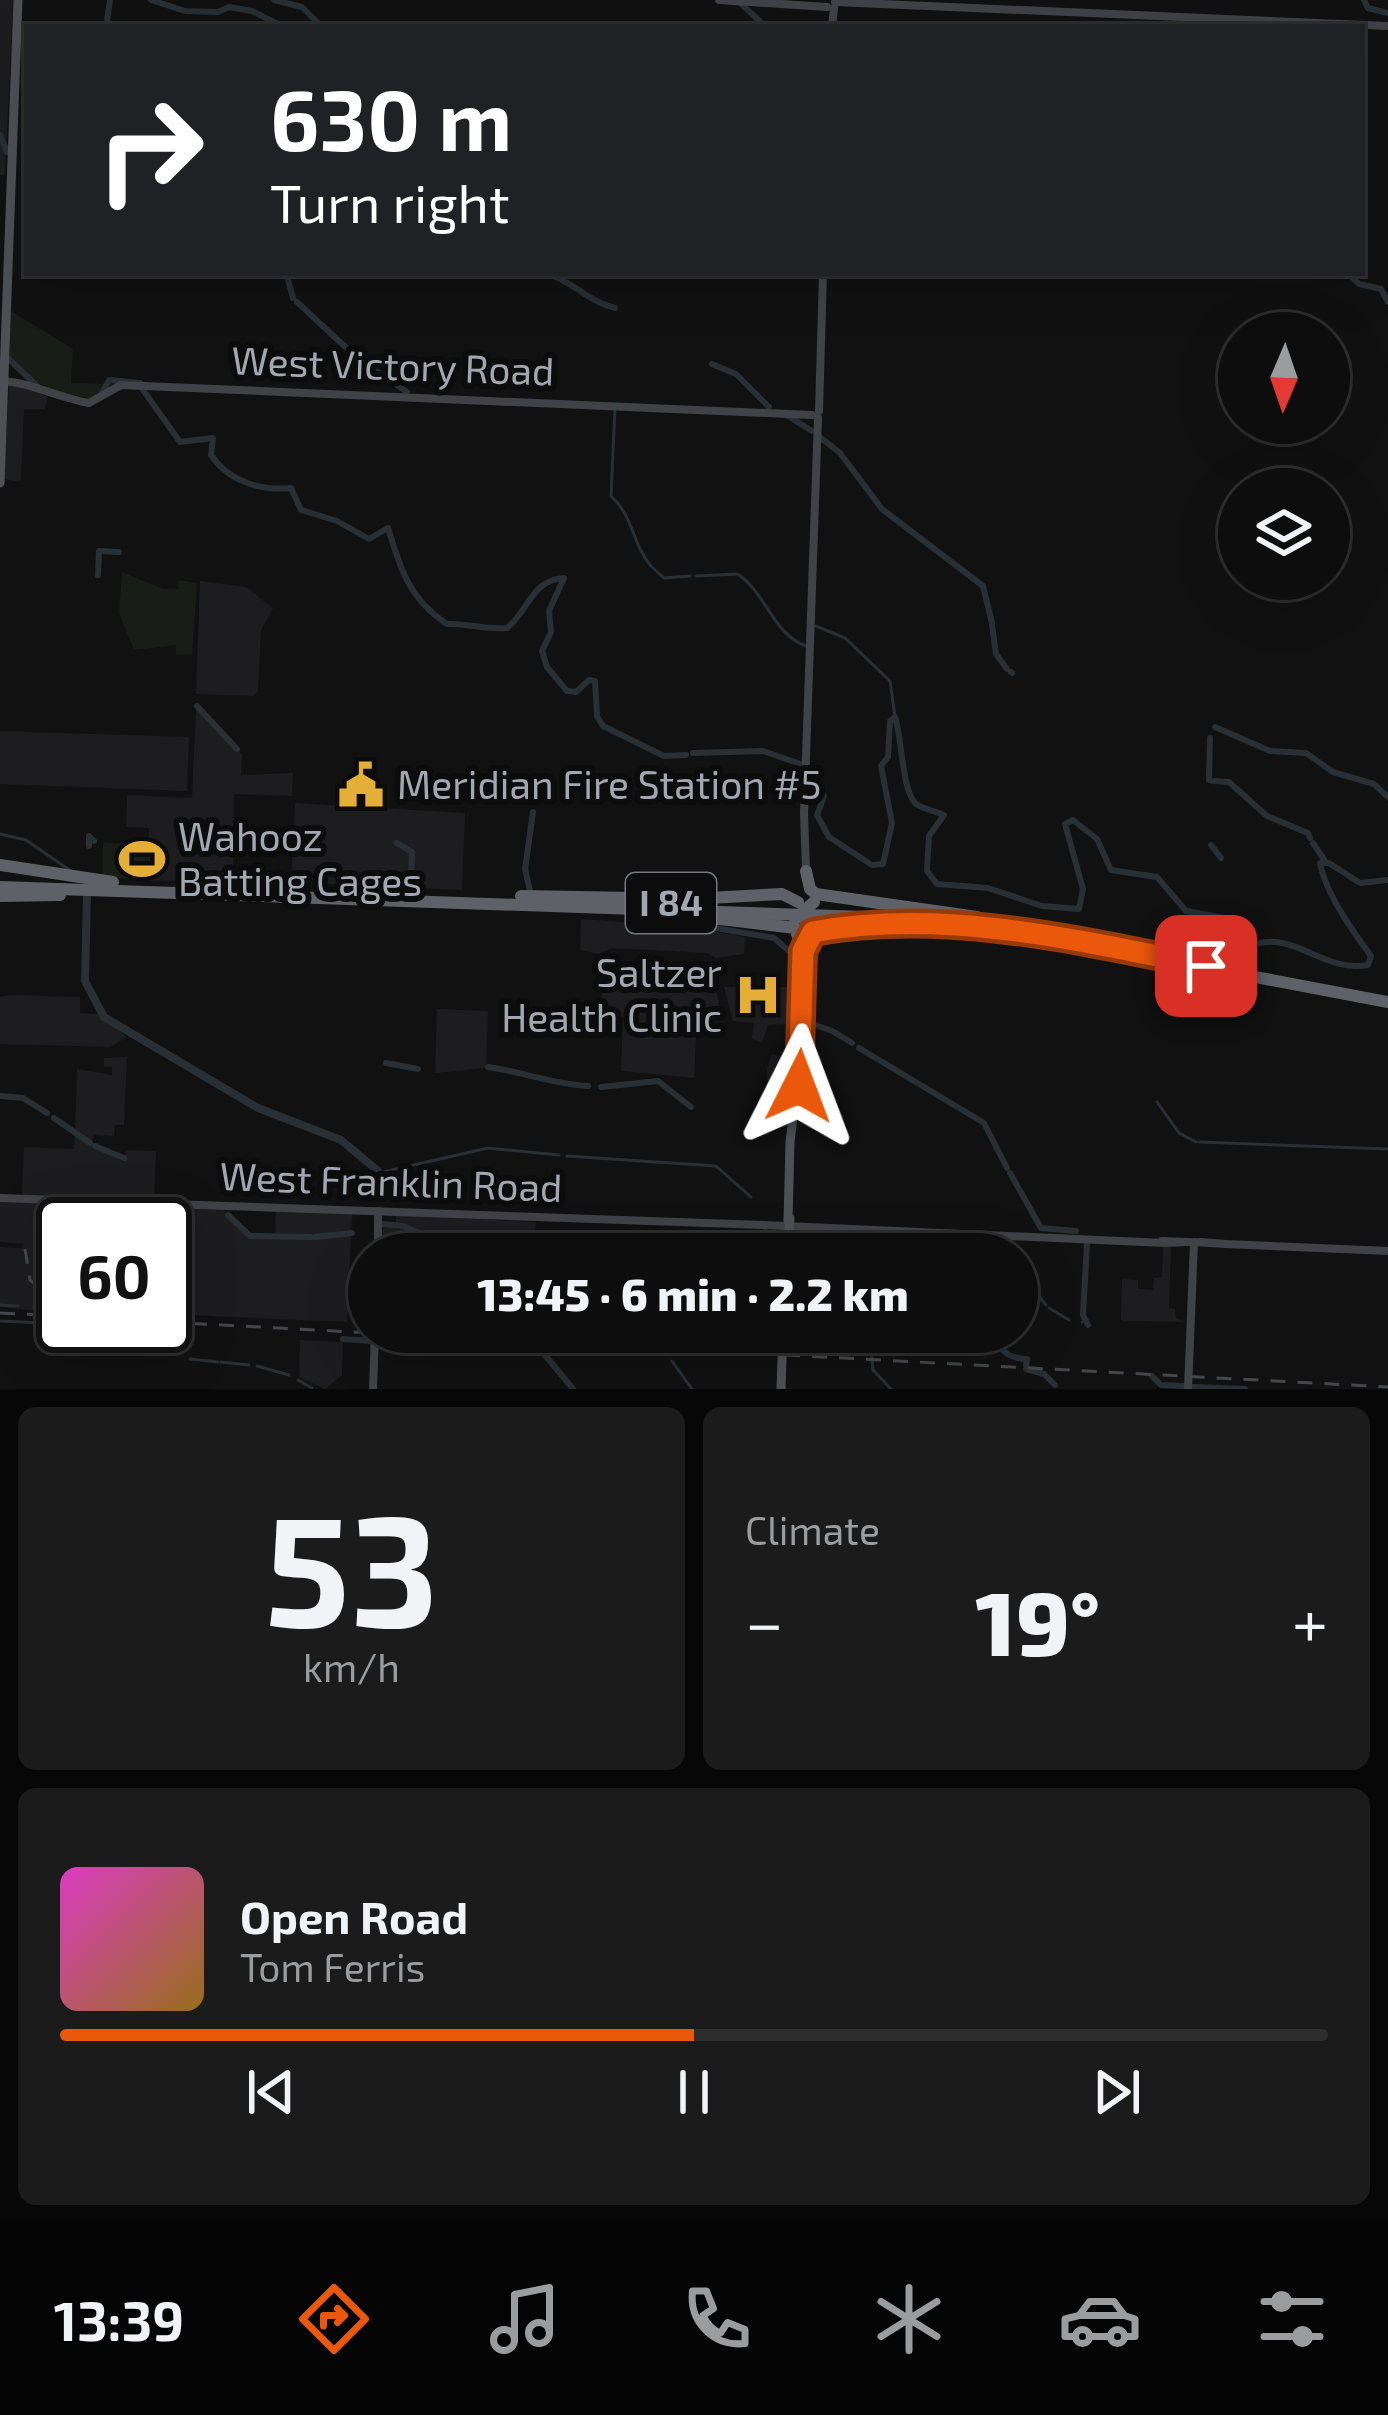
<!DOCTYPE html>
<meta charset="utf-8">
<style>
body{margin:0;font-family:"Exo 2",sans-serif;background:#1b1b1c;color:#f1f3f6;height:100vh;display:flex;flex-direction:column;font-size:45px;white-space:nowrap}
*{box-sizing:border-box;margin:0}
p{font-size:39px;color:#9a9c9e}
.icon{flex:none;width:66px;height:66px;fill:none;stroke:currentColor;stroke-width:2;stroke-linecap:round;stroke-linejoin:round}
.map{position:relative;height:1389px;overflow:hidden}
.side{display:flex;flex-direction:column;gap:18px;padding:18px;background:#070708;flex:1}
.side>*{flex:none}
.top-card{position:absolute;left:24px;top:24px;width:1341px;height:252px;border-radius:0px;box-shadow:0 12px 48px #0002,0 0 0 3px #2d2d2e;background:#202124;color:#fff;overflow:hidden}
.needle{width:78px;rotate:182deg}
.controls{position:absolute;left:1218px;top:312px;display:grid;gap:24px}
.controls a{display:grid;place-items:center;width:132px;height:132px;border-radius:50%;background:#0d0d0e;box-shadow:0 12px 48px #0002,0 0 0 3px #2d2d2e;font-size:60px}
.speed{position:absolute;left:36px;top:1197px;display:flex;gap:24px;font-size:60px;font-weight:700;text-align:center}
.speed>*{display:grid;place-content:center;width:156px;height:156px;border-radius:50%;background:#0d0d0e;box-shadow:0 12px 48px #0002,0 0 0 3px #2d2d2e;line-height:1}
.speed .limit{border:6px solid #111;border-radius:18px;background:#fff;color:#111}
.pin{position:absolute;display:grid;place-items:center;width:102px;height:102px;color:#fff;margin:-51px;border-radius:24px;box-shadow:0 6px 18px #0006}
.me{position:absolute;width:132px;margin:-66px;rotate:3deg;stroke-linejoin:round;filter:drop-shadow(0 0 9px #0008)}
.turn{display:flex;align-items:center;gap:42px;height:252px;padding:0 48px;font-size:54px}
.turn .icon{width:156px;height:156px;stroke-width:2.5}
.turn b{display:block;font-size:84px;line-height:102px}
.big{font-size:90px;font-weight:800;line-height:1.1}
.side .tile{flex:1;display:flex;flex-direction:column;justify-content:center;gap:18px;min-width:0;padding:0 42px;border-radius:18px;background:#1b1b1c}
.side .dial{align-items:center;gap:0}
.dial b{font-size:156px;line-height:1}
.song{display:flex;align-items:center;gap:36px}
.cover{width:144px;height:144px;border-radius:18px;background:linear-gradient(135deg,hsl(310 70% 55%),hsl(40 70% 35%))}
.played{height:12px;border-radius:6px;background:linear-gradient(90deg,#ea580c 50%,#2d2d2e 50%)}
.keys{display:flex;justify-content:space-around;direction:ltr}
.heat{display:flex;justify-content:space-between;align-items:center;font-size:66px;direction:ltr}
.side .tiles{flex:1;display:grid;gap:18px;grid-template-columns:1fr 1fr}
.tile:last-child{grid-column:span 2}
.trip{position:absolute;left:348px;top:1233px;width:690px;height:120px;border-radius:60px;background:#0d0d0e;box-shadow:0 12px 48px #0002,0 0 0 3px #2d2d2e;font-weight:800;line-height:120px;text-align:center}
.tab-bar{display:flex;height:192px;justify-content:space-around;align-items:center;background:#050506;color:#9a9c9e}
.tab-bar .icon{width:84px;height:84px}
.tab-bar .current{color:#ea580c}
.tab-bar b{font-size:54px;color:#f1f3f6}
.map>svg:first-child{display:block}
.built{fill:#1d1d1f}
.green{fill:#181d18}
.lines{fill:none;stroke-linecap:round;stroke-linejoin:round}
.stream{stroke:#282f35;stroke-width:3}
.canal{stroke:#282f35;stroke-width:6}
.river{stroke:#282f35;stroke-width:8}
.secondary{stroke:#404247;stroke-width:8}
.primary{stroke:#4e5056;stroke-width:9}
.highway{stroke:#5f6168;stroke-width:12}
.rail{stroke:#45474c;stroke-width:3;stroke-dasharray:15 12;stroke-linecap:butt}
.highway-bridge{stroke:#5f6168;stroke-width:12}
.route-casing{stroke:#983908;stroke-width:30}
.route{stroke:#ea580c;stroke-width:21}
.labels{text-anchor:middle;stroke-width:12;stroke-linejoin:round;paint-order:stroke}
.shield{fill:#0c0c0d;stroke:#767880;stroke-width:3}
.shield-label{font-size:36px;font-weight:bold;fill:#a3a7b2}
.street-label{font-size:39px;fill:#a3a7b2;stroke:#0c0c0d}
.poi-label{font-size:39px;fill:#a3a7b2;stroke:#0c0c0d;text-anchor:start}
</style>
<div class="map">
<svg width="1388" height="1389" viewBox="0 0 1388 1389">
<rect width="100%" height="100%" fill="#111112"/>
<!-- built -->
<g class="built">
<path d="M 0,0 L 13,0 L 5,175 L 0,175 Z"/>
<path d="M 9,384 L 27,385 L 47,397 L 45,409 L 24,409 L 21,480 L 15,481 L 4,479 Z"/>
<path d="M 200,581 L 246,587 L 273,608 L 261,630 L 258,691 L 253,696 L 196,694 Z"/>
<path d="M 196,707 L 242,754 L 241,775 L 293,773 L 292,796 L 234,794 L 233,880 L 148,881 L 149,828 L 126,827 L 127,795 L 192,798 Z"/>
<path d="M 0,731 L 189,737 L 187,791 L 0,784 Z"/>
<path d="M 295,803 L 465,813 L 462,890 L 291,882 Z"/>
<path d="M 581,919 L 690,927 L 745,937 L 744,954 L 716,958 L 707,953 L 611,948 L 599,954 L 580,950 Z"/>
<path d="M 602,985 L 716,990 L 722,1018 L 697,1021 L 694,1078 L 621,1071 L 623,1017 L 601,1016 Z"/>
<path d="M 724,987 L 788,987 L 787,1024 L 768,1025 L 762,1043 L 752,1039 L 754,1023 L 733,1021 Z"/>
<path d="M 9,995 L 80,997 L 80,1013 L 97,1014 L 127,1037 L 110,1047 L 0,1044 L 0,997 Z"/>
<path d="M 437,1009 L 488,1011 L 486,1068 L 435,1073 Z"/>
<path d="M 772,1055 L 791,1058 L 787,1127 L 765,1131 L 767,1068 Z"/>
<path d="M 127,1057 L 124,1125 L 115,1125 L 114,1136 L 95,1135 L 91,1142 L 75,1132 L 77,1069 L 112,1075 L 112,1067 L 104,1067 L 104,1058 Z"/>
<path d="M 75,1136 L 124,1162 L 126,1150 L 156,1151 L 154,1200 L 22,1196 L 24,1147 L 74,1149 Z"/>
<path d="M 0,1201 L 222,1208 L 248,1233 L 275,1234 L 276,1211 L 352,1214 L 347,1322 L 165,1314 L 165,1224 L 63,1224 L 63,1314 L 0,1307 L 0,1247 L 22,1248 L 23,1244 L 0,1242 Z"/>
<path d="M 396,1215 L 536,1222 L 534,1254 L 382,1254 L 383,1227 L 402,1229 L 451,1248 L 396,1225 Z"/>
<path d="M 1163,1246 L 1171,1247 L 1169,1308 L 1175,1309 L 1176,1318 L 1187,1322 L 1121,1321 L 1122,1279 L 1138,1280 L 1138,1289 L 1153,1290 L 1154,1278 L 1162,1277 Z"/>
<path d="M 300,1340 L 343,1342 L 342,1375 L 325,1389 L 299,1377 Z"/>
</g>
<!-- green -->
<g class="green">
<path d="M 11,311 L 73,349 L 71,383 L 105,384 L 104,392 L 93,399 C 54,397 35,383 9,356 Z"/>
<path d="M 122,572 L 163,589 L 178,589 L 179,580 L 197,583 L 192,654 L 176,655 L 176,645 L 134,650 L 119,613 Z"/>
<path d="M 103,842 L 149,847 L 148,881 L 102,877 Z"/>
</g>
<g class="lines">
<!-- stream -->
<g class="stream">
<path d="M 615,408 L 611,496 C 634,517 632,544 651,566"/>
<path d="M 653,568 L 664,578 L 690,576"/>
<path d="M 739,575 C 766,594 774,635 806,646"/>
<path d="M 696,576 L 737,574"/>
<path d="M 816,626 L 845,638 L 890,681 L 895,717"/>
<path d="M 0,834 L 26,840 L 71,871"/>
<path d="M 1157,1102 L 1179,1133 L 1196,1142"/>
<path d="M 1199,1142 L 1388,1149"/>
<path d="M 567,1156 L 716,1166 L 751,1197"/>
<path d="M 383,1172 L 488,1148 L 559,1155"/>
<path d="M 765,1229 L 782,1254"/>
<path d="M 1006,1254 L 1006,1241"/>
<path d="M 1017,1268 L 1046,1305"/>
<path d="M 0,1305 L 18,1306"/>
<path d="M 1049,1308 L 1069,1320"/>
<path d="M 0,1321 L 44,1323"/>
<path d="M 1082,1322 L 1086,1320"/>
<path d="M 49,1325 L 63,1325"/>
<path d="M 76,1326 L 163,1332"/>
<path d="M 855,1332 L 870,1349 L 872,1358"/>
<path d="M 166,1334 L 166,1353"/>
<path d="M 190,1359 L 218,1362"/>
<path d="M 672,1361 L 692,1389"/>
<path d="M 872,1361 L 873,1370 L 891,1389"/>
<path d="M 221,1362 L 249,1365"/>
<path d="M 257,1366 L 289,1375"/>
<path d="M 298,1380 L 312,1388"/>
</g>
<!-- canal -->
<g class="canal">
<path d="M 151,0 L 185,11 L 218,12 L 229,7 L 252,11 L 284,27"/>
<path d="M 274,0 L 302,7 L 322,27"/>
<path d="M 1364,0 L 1368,8 L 1388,13"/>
<path d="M 739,2 L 766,27"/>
<path d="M 106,27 L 110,0"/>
<path d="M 0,135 L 7,152"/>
<path d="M 286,273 L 293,298"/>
<path d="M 546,273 C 573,281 588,302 615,308"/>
<path d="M 1348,273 L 1359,284 L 1381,289 L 1388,302"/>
<path d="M 297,302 L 355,356"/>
<path d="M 9,359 L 37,386"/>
<path d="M 359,359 L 407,392"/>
<path d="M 712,364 L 736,374 L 769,407"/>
<path d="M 141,387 L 180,442 L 213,438 L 211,455 C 229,482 262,491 291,488 L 301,510 L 337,521 L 369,539 L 388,528 C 400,568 409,599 447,624 C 468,623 483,630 507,628 C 528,612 531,580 564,578 L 549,611 L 551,632 L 542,651 L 547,667 L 567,691 L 576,692 L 589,680 L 595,681 L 597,716"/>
<path d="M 100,397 L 109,380 L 140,383"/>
<path d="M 788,416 L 812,431"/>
<path d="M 821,438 L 840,453 L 882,509 L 983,586 L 992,623"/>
<path d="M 98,575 L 99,551 L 119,552"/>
<path d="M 992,625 L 996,654 L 1007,669"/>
<path d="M 1011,672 L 1012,673"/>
<path d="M 197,706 L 237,749"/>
<path d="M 598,718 L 603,726 L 664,756 L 686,755"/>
<path d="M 1215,727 L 1270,751 L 1306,753 L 1333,772 L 1374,784 L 1388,797"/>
<path d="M 693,753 L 763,751 L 801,764"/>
<path d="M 808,771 L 824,796 L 817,815 L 829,837 L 872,865 L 883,864 L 892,823 L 881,766 L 888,757 L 890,721 L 895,717 C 902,737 902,792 916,804 C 924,809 935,811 944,815 L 929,836 L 927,871 L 937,884 L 988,888 L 1042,906 L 1079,909 L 1083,889 L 1065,824 L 1073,820 L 1097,839 L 1111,870 L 1157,877 L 1186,911 L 1224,918 L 1256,944 C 1296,932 1324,973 1368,965 L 1371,956 C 1352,930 1326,894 1320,863 L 1329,863 L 1360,883 L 1388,880"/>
<path d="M 1209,780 L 1210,738"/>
<path d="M 1213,781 L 1229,782 L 1267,816 L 1308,833 L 1310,838"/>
<path d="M 397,843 L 412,852 L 411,889"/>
<path d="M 1313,843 L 1325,861"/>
<path d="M 1211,845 L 1221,858"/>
<path d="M 89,846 L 89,836 L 94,841"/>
<path d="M 289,885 L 290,881"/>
<path d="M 530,891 L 525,869 L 533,812"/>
<path d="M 632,914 L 774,938 L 789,951"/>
<path d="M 791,960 L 794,1022"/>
<path d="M 807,1022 L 832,1031"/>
<path d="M 834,1032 L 852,1043"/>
<path d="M 859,1048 L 984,1123 L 1007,1168"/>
<path d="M 386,1063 L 418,1069"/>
<path d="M 488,1067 C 523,1072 553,1084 588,1086"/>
<path d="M 601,1087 L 658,1081 L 691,1107"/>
<path d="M 0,1096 L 23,1098 L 47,1113"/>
<path d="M 54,1118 L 90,1143"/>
<path d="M 95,1146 L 124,1158"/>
<path d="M 1010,1173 L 1041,1228 L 1076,1231"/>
<path d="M 228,1215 L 250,1236 L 311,1237"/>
<path d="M 382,1224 L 403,1226 L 450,1247"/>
<path d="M 315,1237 L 352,1233"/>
<path d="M 920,1237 L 934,1254"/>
<path d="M 1087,1244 L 1083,1315 L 1088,1325"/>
<path d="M 47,1325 L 159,1333"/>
<path d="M 990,1332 C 1000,1348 1006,1359 1027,1359 L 1026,1365"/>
<path d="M 535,1333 L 535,1339"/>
<path d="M 343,1339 L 371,1341"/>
<path d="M 535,1343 L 573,1389"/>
<path d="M 1026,1369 L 1044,1374 L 1055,1385"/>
<path d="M 1152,1376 L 1161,1385 L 1184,1386"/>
<path d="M 1194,1387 L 1245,1389"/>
</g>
<!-- river -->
<path class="river" d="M 87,893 L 85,981 L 104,1017 L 258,1108 L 341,1140 L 378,1171"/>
<!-- secondary -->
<g class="secondary">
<path d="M 719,0 L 827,7"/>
<path d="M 835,2 L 1388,26"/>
<path d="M 832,27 L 834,8"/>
<path d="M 0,381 C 26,381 59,398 89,403 L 121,385 L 812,415"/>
<path d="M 819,411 L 823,273"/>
<path d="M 804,813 L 818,418"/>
<path d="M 804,813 L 806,870"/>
<path d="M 0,1198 L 763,1225"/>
<path d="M 763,1225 L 1165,1243 L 1189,1242 L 1162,1241"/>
<path d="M 1193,1242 L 1226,1244 L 1200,1242"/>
<path d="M 1226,1244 L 1388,1251"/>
<path d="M 378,1254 L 378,1211"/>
<path d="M 373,1389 L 375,1332"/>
<path d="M 1188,1389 L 1194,1242"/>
</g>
<!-- primary -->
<g class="primary">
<path d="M 0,483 L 18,0"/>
<path d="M 788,1221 L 790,1142 L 802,1047 L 804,920"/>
<path d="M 787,1254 L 790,1218"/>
<path d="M 781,1389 L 783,1332"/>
</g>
<!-- highway -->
<g class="highway">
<path d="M 0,865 L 113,882"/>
<path d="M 806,871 L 810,889 L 816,894 L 977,917"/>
<path d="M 0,887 L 953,920 L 1388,1002"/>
<path d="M 0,896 L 60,895"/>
<path d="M 521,896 L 690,899 L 782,894 L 798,902"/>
<path d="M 703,917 L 795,928 L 803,951"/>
<path d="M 803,951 L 813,931 L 884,923"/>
</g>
<!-- rail -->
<g class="rail">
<path d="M 25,1249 L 30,1280 L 63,1306"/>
<path d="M 0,1313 L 63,1316"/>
<path d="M 165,1322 L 1388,1387"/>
</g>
<!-- highway-bridge -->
<path class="highway-bridge" d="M 795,919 L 814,902"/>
</g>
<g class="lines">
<!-- route casing -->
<g class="route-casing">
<path id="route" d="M 799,1086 L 803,951 L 813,932 C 943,908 1078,940 1206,966"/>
</g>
<!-- route -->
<use href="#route" class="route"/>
</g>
<!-- icons -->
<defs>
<g id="civic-bare" transform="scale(3.6)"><path d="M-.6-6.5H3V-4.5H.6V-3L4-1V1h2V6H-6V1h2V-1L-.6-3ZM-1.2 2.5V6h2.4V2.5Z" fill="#e5ae36" stroke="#0c0c0d" stroke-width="2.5" paint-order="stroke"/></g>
<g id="stadium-bare" transform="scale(3.6)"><path d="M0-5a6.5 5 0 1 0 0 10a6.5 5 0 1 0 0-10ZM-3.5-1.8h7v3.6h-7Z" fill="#e5ae36" stroke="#0c0c0d" stroke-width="2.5" paint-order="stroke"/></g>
<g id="hospital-bare" transform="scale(3.6)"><path d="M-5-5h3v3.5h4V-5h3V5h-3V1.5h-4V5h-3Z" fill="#e5ae36" stroke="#0c0c0d" stroke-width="2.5" paint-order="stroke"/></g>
</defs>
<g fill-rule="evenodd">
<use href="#civic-bare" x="361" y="785"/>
<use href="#stadium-bare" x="142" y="859"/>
<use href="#hospital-bare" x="758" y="995"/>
</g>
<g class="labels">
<!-- shield labels -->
<rect class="shield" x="626" y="873" width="90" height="60" rx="9"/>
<g class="shield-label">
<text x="671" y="916">I 84</text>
</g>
<!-- street labels -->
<g class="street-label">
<text transform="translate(393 366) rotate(2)" y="14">West Victory Road</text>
<text transform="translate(391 1182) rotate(2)" y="14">West Franklin Road</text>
</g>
<!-- poi labels -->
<g class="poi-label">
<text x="397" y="799">Meridian Fire Station #5</text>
<text x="178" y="851">Wahooz<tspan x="178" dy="45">Batting Cages</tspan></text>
<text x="722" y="987" text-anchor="end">Saltzer<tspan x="722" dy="45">Health Clinic</tspan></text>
</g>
</g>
</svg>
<div class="controls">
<a><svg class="needle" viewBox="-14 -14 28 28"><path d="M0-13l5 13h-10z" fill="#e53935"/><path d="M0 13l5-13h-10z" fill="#9a9c9e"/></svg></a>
<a><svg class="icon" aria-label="layers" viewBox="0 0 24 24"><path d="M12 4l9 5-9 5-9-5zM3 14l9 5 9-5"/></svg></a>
</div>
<div class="speed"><div class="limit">60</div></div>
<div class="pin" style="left:1206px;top:966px;background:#d93025"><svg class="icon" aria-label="arrive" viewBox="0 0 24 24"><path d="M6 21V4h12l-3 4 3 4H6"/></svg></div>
<svg class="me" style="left:799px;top:1086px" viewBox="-20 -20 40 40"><path d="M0-17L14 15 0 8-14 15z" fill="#ea580c" stroke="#fff" stroke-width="4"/></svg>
<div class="trip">13:45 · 6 min · 2.2 km</div>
<div class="top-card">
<div class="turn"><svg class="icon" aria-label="right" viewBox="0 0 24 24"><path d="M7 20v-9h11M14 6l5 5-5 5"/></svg><div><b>630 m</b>Turn right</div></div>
</div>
</div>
<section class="side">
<div class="tiles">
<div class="tile dial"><b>53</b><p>km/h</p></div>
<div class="tile"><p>Climate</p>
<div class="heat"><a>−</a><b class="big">19°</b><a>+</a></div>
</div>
<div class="tile">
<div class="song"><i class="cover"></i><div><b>Open Road</b><p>Tom Ferris</p></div></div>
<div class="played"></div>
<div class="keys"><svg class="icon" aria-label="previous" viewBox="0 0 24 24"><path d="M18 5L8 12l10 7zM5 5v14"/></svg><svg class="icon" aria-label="pause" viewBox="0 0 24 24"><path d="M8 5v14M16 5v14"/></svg><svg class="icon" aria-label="next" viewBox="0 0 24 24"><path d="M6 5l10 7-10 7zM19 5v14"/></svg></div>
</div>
</div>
</section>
<nav class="tab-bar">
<b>13:39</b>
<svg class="icon current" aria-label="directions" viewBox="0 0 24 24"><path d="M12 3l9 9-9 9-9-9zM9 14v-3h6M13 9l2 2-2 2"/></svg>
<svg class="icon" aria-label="music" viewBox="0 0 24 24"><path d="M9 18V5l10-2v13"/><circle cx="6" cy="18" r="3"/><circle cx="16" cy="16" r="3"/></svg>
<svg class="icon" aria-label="phone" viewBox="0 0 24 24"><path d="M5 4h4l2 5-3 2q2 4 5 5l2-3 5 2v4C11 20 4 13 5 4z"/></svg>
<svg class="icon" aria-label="climate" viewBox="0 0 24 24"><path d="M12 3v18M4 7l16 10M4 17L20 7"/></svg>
<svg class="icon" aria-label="car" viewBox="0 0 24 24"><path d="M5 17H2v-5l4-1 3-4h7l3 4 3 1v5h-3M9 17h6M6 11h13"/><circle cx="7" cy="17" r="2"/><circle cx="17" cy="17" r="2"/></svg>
<svg class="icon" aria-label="filters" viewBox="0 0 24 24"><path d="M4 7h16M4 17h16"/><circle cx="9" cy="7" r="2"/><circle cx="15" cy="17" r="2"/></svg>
</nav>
